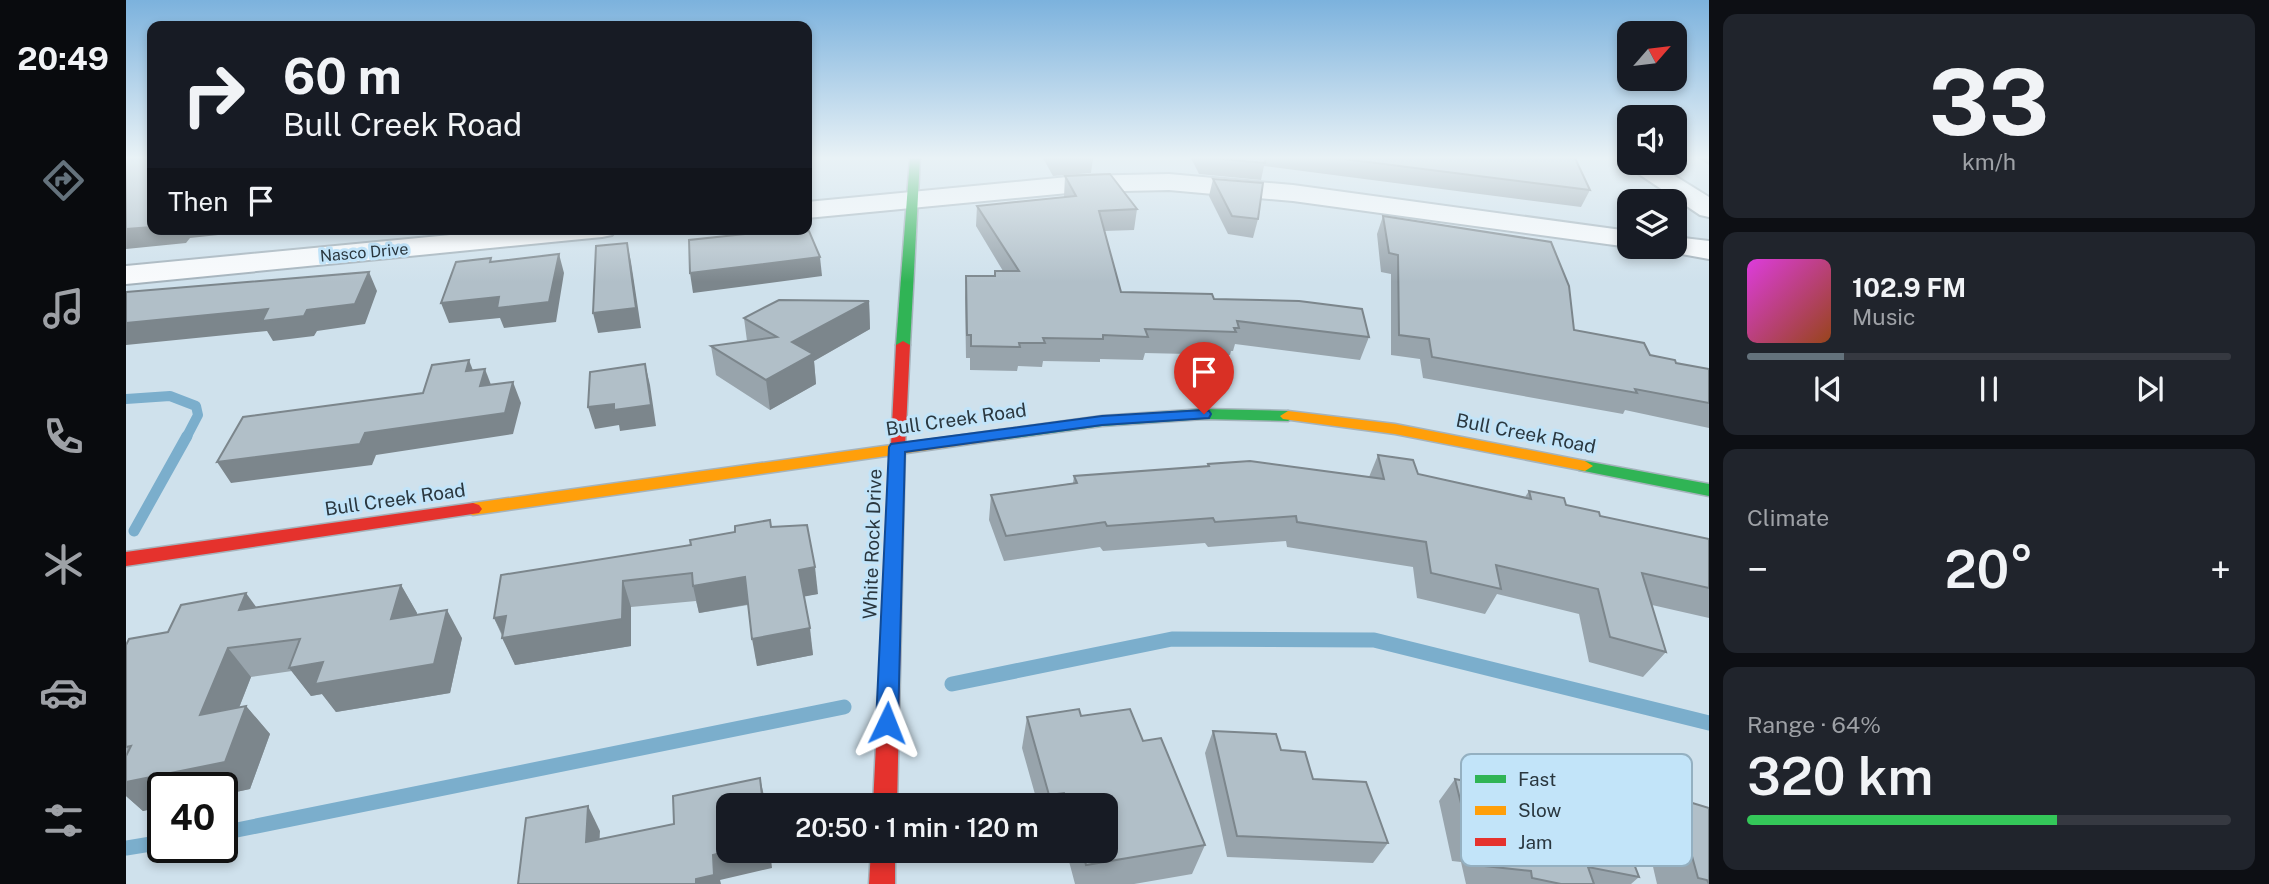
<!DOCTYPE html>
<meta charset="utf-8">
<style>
body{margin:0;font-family:"Public Sans",sans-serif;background:#20242c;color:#f1f3f6;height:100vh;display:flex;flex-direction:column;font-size:26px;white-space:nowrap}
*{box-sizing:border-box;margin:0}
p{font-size:23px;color:#9ea1a6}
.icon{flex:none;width:38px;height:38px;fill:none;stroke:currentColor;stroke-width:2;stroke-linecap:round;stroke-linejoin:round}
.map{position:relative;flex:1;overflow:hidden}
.sheet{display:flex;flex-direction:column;gap:14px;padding:14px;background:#0d0f14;width:560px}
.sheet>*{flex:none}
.banner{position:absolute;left:21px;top:21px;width:665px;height:214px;border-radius:14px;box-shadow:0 4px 10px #0003;background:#171b24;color:#f1f3f6;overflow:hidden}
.needle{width:46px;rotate:62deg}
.fabs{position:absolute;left:1491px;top:21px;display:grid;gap:14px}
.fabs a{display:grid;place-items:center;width:70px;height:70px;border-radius:14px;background:#171b24;box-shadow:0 4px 10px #0003;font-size:35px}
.speed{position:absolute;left:21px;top:772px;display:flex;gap:14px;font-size:35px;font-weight:700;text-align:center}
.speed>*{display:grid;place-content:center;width:91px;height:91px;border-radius:50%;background:#171b24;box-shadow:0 4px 10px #0003;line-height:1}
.speed .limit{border:4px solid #111;border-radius:10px;background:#fff;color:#111}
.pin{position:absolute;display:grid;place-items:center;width:60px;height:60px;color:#fff;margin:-72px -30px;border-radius:50% 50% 50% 0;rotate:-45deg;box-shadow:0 0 7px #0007}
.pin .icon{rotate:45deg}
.me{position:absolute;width:77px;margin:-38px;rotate:2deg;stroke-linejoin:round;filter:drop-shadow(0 0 5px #0008)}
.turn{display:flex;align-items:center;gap:24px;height:147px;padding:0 21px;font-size:32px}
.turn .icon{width:91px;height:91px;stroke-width:2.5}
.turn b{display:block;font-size:49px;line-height:60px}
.then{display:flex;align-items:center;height:66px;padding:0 21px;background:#0003;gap:14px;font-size:26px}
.big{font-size:52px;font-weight:600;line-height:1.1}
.sheet .widget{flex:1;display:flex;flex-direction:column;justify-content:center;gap:10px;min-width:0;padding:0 24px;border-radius:14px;background:#20242c}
.sheet .dial{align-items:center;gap:0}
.dial b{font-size:91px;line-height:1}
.song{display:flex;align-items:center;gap:21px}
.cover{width:84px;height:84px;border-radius:10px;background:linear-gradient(135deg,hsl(300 70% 55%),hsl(20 70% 35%))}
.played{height:7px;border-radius:4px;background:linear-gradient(90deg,#64727c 20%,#363941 20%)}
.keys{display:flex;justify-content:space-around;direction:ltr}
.heat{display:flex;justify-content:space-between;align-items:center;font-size:38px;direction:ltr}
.charge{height:10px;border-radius:5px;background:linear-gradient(90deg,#34c759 64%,#363941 0)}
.trip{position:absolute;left:590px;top:793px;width:402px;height:70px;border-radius:14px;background:#171b24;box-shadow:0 4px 10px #0003;font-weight:600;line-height:70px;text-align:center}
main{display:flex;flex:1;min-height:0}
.menu{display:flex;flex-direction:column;width:126px;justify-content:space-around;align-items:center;background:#090b0e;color:#9ea1a6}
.menu .icon{width:49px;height:49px}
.menu .active{color:#64727c}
.menu b{font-size:32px;color:#f1f3f6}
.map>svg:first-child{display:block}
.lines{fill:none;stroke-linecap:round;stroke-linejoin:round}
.stream-far2{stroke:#7baecc;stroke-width:10}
.stream-far1{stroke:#7baecc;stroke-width:11}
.stream{stroke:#7baecc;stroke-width:15}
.street-casing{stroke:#a5b3bc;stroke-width:4}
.fast-casing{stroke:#a5b3bc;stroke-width:3}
.slow-casing{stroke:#a5b3bc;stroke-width:3}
.jam-casing{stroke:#a5b3bc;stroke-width:3}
.street{fill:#f8fafc;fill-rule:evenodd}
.fast{fill:#30b455;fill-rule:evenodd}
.slow{fill:#ff9f0a;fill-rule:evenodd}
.jam{fill:#e5322d;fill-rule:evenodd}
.wall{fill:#98a4ac}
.shaded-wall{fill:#7c868c}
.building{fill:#b1bfc8;stroke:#7c868c;stroke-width:2}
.route{fill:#1a73e8;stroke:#114b97;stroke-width:2}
.labels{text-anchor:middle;stroke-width:6;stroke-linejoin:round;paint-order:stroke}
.far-street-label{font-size:16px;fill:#2a373f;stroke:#c2e4f9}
.street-label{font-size:19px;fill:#2a373f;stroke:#c2e4f9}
.key{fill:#c2e4f9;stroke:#94b0c1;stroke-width:2}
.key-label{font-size:19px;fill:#2a373f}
</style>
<main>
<nav class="menu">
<b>20:49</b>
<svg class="icon active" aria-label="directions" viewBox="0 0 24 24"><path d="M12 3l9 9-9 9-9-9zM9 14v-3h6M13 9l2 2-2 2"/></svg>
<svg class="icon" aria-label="music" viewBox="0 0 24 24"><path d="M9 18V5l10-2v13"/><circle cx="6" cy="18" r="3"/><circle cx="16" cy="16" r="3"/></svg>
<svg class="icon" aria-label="phone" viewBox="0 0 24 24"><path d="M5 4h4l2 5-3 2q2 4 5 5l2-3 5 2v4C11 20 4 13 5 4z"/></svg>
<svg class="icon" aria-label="climate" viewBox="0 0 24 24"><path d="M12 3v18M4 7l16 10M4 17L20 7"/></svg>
<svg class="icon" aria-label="car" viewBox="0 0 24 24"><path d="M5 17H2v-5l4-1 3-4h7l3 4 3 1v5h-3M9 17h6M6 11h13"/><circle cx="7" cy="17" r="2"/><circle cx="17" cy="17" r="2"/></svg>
<svg class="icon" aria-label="filters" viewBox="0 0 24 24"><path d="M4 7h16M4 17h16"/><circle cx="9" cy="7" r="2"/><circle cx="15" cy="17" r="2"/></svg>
</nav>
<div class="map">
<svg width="1583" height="884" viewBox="0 0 1583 884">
<rect width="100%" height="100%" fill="#cfe1ec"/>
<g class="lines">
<!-- stream-far2 -->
<path class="stream-far2" d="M 0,399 L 44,396 L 70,406 L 72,415 L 60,438"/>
<!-- stream-far1 -->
<path class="stream-far1" d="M 8,531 L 61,436"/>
<!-- stream -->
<g class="stream">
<path d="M 826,684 L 1046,639 L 1248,640 L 1583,723"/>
<path d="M 96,833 L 718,707"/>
<path d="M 0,848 L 37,842"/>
</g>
<!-- street casing -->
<g class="street-casing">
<g id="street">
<path d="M 1503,158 L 1503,163 L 1528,163 L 1583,197 L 1583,217 L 1574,215 L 1504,168 L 1500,163 Z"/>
<path d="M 1043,174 L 1167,185 L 1503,231 L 1503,247 L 1506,247 L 1503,247 L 1167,201 L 1043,190 L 952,192 L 681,218 L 681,202 L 952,176 Z"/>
<path d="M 387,229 L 490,229 L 486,235 L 476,237 L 0,284 L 0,266 Z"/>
<path d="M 1549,237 L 1583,241 L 1583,259 L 1539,251 L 1536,247 L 1549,247 Z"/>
</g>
</g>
<!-- fast casing -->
<g class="fast-casing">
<g id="fast">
<path d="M 784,158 L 794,158 L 784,345 L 777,349 L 770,345 Z"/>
<path d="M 1078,409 L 1162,411 L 1170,416 L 1162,421 L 1078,419 L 976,426 L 873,440 L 865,435 L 873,430 L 976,416 Z"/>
<path d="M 1459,461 L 1583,484 L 1583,496 L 1453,470 L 1451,466 Z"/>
</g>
</g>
<!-- slow casing -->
<g class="slow-casing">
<g id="slow">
<path d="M 1162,411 L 1269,424 L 1459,461 L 1467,466 L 1459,471 L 1269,434 L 1157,419 L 1154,416 Z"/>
<path d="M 873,430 L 881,435 L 879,439 L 347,515 L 341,513 L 338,509 L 341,505 L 347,503 Z"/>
</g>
</g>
<!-- jam casing -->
<g class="jam-casing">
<g id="jam">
<path d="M 777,341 L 784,345 L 779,448 L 771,805 L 747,805 L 770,345 Z"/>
<path d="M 347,503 L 353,505 L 356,509 L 353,513 L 0,566 L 0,552 Z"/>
<path d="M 745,850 L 769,850 L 769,884 L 743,884 Z"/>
</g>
</g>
<!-- street -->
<use href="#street" class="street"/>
<!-- fast -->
<use href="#fast" class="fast"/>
<!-- slow -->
<use href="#slow" class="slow"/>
<!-- jam -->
<use href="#jam" class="jam"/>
</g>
<!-- wall -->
<g class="wall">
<path d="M 917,158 L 967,158 L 965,173 L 927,176 Z"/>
<path d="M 1065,158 L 1449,158 L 1464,190 L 1455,207 L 1138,166 L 1135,180 L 1073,174 Z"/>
<path d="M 1572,158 L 1583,158 L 1583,165 Z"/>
<path d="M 939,176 L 1011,209 L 1008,230 L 978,231 L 995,292 L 1088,299 L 1243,337 L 1234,360 L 1109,344 L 1107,351 L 1105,351 L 1104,355 L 1019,353 L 1017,360 L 974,359 L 974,362 L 917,361 L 916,367 L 892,366 L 891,371 L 844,370 L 844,358 L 840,358 L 839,298 L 840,276 L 868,276 L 869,271 L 877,271 L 850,226 L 851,206 L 938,197 Z"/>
<path d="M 1087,179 L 1132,219 L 1127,238 L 1102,234 L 1083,196 Z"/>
<path d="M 1257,216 L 1448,330 L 1524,355 L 1550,363 L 1583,369 L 1583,428 L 1499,410 L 1497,414 L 1297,378 L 1294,359 L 1265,355 L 1265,274 L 1255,272 L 1251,234 Z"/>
<path d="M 743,301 L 744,329 L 688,361 L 690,384 L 644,410 L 590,375 L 585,346 L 621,341 L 618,318 Z"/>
<path d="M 1252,455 L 1292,474 L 1399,497 L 1403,491 L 1440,505 L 1474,516 L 1583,539 L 1583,618 L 1526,605 L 1540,652 L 1517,677 L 1463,662 L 1453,614 L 1371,594 L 1359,614 L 1291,598 L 1287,567 L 1161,547 L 1160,541 L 1082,547 L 1079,543 L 977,551 L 974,547 L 878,561 L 863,520 L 865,495 L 947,483 L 948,476 L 1081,467 L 1082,464 L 1243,477 Z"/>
<path d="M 645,527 L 692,594 L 678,596 L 687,655 L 631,666 L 622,605 L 573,613 L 570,601 L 505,607 L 505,646 L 389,665 L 368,618 L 565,545 Z"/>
<path d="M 275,585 L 291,613 L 291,615 L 336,638 L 324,693 L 210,712 L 196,694 L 185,696 L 166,671 L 125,677 L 113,708 L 120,706 L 144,734 L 124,789 L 96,795 L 96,788 L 17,811 L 0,796 L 0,645 L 130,607 Z"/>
<path d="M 955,716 L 1017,741 L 1079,845 L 1066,874 L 1008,884 L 949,884 L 940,850 L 980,850 L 980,805 L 912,805 L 896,748 L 901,717 Z"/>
<path d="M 1087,731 L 1155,750 L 1262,843 L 1247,863 L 1101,857 L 1079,753 Z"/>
<path d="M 1329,779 L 1376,788 L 1384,779 L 1433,789 L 1439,783 L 1513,877 L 1505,884 L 1340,884 L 1335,862 L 1326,861 L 1313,801 Z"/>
<path d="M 1550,798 L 1583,884 L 1531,884 L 1518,828 Z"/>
</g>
<!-- shaded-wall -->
<g class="shaded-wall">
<path d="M 26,227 L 26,229 L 115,229 L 111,233 L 64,238 L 60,243 L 0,249 L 0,229 Z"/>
<path d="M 195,229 L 225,229 L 196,232 Z"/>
<path d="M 501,243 L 505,262 L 515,328 L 472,333 L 467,313 Z"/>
<path d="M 433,254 L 438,273 L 430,322 L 378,328 L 374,318 L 323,323 L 315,303 L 373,297 Z"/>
<path d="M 694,257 L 696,276 L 567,293 L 564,273 Z"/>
<path d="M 243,272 L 251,291 L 239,324 L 191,331 L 188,336 L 147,341 L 141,331 L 0,345 L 0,323 L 142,309 L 181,310 Z"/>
<path d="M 743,301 L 744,329 L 688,361 L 690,384 L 644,410 L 640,380 L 666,342 Z"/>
<path d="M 343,360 L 351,381 L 340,371 Z"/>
<path d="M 519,364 L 524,385 L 530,426 L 494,431 L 493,425 L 469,429 L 462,407 Z"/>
<path d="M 359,369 L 367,390 L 354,386 Z"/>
<path d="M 387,382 L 395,403 L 387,434 L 250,455 L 246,465 L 105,483 L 91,462 Z"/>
<path d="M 689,567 L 692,594 L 676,597 L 673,570 Z"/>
<path d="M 619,577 L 624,604 L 573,613 L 567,586 Z"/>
<path d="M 497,581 L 505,607 L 505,646 L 389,665 L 376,638 L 378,638 L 368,618 Z"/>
<path d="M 275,585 L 291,613 L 282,648 L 265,619 Z"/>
<path d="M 120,593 L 141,622 L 113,610 Z"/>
<path d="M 321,610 L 336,638 L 324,693 L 210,712 L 196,694 L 185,696 L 163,668 Z"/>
<path d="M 684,628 L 687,655 L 631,666 L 626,639 Z"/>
<path d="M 102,648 L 125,677 L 99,743 L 74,715 Z"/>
<path d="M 120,706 L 144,734 L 124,789 L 96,795 L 96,788 L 37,788 L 37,807 L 17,811 L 0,796 L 0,782 Z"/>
<path d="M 634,778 L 640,805 L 637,805 Z"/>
<path d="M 462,806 L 474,831 L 472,867 L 460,842 Z"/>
<path d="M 606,850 L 644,850 L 646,868 L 594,880 L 595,884 L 570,884 L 570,879 L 587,855 Z"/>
</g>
<!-- building -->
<g class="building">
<path d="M 0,158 L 26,158 L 26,227 L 0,229 Z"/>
<path d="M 1085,158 L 1140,158 L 1139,163 Z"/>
<path d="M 1210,158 L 1449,158 L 1464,190 Z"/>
<path d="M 984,174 L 1011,209 L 973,211 L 995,292 L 1086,294 L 1088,299 L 1173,301 L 1236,309 L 1243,337 L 1111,321 L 1113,328 L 1108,328 L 1110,332 L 1019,329 L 1022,337 L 977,335 L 977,339 L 917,338 L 919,343 L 893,343 L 894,347 L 845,346 L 845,335 L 841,335 L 840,276 L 869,276 L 869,271 L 893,271 L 851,206 L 950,196 L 939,176 Z"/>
<path d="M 1087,179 L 1137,183 L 1132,219 L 1106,216 Z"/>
<path d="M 1257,216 L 1425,242 L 1443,286 L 1448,330 L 1518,343 L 1524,355 L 1549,360 L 1550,363 L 1583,369 L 1583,403 L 1509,389 L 1511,393 L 1306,357 L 1303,339 L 1273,335 L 1272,255 L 1263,253 Z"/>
<path d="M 657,230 L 658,234 L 683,231 L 694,257 L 564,273 L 563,240 Z"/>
<path d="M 501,243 L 510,308 L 467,313 L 470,246 Z"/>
<path d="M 433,254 L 423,302 L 371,308 L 373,297 L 315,303 L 330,262 L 365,258 L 364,262 Z"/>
<path d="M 243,272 L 229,304 L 181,310 L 178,316 L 136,321 L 142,309 L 0,323 L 0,292 Z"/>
<path d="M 653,300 L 743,301 L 666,342 L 687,354 L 640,380 L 585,346 L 651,337 L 618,318 Z"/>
<path d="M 343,360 L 340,371 L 359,369 L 354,386 L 387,382 L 379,413 L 239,433 L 234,444 L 91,462 L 117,417 L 297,393 L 306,365 Z"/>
<path d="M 519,364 L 525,405 L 488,410 L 488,404 L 462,407 L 464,372 Z"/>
<path d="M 1252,455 L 1287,460 L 1292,474 L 1405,499 L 1403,491 L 1438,498 L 1440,505 L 1473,512 L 1474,516 L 1583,539 L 1583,588 L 1516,573 L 1540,652 L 1484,637 L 1472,589 L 1370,565 L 1375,589 L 1305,573 L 1300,542 L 1171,522 L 1170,516 L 1089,522 L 1087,518 L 981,526 L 979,522 L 880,536 L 865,495 L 951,483 L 948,476 L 1083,466 L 1082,464 L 1124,461 L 1258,479 Z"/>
<path d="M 644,520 L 645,527 L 681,525 L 689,567 L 673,570 L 684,628 L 626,639 L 619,577 L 567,586 L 566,573 L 497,581 L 496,619 L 376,638 L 380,616 L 368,618 L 375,575 L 565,545 L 564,540 L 609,532 L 609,526 Z"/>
<path d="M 275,585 L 265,619 L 321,610 L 308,664 L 189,684 L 197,662 L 163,668 L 174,639 L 102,648 L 74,715 L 120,706 L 99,762 L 0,782 L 0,756 L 5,746 L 0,747 L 0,645 L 3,639 L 42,632 L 55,605 L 120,593 L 113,610 Z"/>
<path d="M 953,709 L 955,716 L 1004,709 L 1017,741 L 1035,738 L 1079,845 L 960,865 L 956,850 L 980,850 L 980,805 L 941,805 L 938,793 L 923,795 L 901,717 Z"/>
<path d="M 1087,731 L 1150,734 L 1155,750 L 1179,752 L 1187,779 L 1240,782 L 1262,843 L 1111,836 Z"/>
<path d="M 634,778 L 637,805 L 602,805 L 602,850 L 606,850 L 587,855 L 588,875 L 570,879 L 570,884 L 392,884 L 400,818 L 462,806 L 460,842 L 548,824 L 547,796 Z"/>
<path d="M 1329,779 L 1388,791 L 1384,779 L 1441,790 L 1439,783 L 1480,791 L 1513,877 L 1462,867 L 1468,884 L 1435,884 L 1406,878 L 1405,871 L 1359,866 L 1353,841 L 1344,840 Z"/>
<path d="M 1550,798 L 1583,808 L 1583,884 L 1581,880 L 1572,878 Z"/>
</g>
<!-- sky -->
<linearGradient id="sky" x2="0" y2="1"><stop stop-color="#7cb2dd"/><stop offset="0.56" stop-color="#e9f2f6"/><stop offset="1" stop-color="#e9f2f6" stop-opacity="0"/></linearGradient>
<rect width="1583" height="282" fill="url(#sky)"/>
<!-- route -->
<path class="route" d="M 1078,410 L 1083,411 L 1085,414 L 1083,418 L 976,425 L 779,452 L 772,723 L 769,729 L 761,732 L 754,729 L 750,723 L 763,447 L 765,444 L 976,416 Z"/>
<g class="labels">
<!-- far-street labels -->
<g class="far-street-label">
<text transform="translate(238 252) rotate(-5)" y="6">Nasco Drive</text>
</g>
<!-- street labels -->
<g class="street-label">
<text transform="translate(830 419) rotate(-8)" y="7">Bull Creek Road</text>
<text transform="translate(1400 433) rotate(11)" y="7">Bull Creek Road</text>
<text transform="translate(269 499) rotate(-8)" y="7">Bull Creek Road</text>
<text transform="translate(746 544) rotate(-88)" y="7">White Rock Drive</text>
</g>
</g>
<!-- legend -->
<rect x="1335" y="754" width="231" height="112" rx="10" class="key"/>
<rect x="1349" y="775" width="31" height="8" fill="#30b455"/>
<rect x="1349" y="806" width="31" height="9" fill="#ff9f0a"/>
<rect x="1349" y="838" width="31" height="8" fill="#e5322d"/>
<g class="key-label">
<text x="1392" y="786">Fast</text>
<text x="1392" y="817">Slow</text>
<text x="1392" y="849">Jam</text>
</g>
</svg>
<div class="fabs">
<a><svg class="needle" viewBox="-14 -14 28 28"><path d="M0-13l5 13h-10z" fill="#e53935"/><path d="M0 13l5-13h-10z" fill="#9ea1a6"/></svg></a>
<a><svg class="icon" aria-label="sound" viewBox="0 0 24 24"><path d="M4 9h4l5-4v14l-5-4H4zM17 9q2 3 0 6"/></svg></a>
<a><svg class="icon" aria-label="layers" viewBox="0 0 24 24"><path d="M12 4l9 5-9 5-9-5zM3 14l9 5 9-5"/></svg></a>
</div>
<div class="speed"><div class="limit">40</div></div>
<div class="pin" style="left:1078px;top:414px;background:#d93025"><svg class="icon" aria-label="arrive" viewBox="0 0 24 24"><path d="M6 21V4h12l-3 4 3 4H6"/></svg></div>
<svg class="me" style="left:761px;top:723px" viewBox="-20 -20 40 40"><path d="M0-17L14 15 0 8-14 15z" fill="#1a73e8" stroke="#fff" stroke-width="4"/></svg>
<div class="trip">20:50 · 1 min · 120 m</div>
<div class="banner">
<div class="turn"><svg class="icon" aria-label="right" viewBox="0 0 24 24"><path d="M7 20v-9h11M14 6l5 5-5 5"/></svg><div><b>60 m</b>Bull Creek Road</div></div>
<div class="then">Then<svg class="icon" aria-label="arrive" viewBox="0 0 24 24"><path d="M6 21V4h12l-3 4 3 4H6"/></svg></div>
</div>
</div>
<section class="sheet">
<div class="widget dial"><b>33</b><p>km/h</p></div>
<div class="widget">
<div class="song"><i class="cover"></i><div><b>102.9 FM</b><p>Music</p></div></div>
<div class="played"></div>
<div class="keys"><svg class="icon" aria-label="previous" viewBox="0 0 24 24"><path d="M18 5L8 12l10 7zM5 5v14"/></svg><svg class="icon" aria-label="pause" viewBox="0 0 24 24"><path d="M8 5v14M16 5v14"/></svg><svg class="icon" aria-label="next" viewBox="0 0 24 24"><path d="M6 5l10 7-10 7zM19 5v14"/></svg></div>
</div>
<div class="widget"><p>Climate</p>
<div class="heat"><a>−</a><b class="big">20°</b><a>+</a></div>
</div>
<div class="widget"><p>Range · 64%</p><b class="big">320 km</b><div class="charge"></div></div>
</section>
</main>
